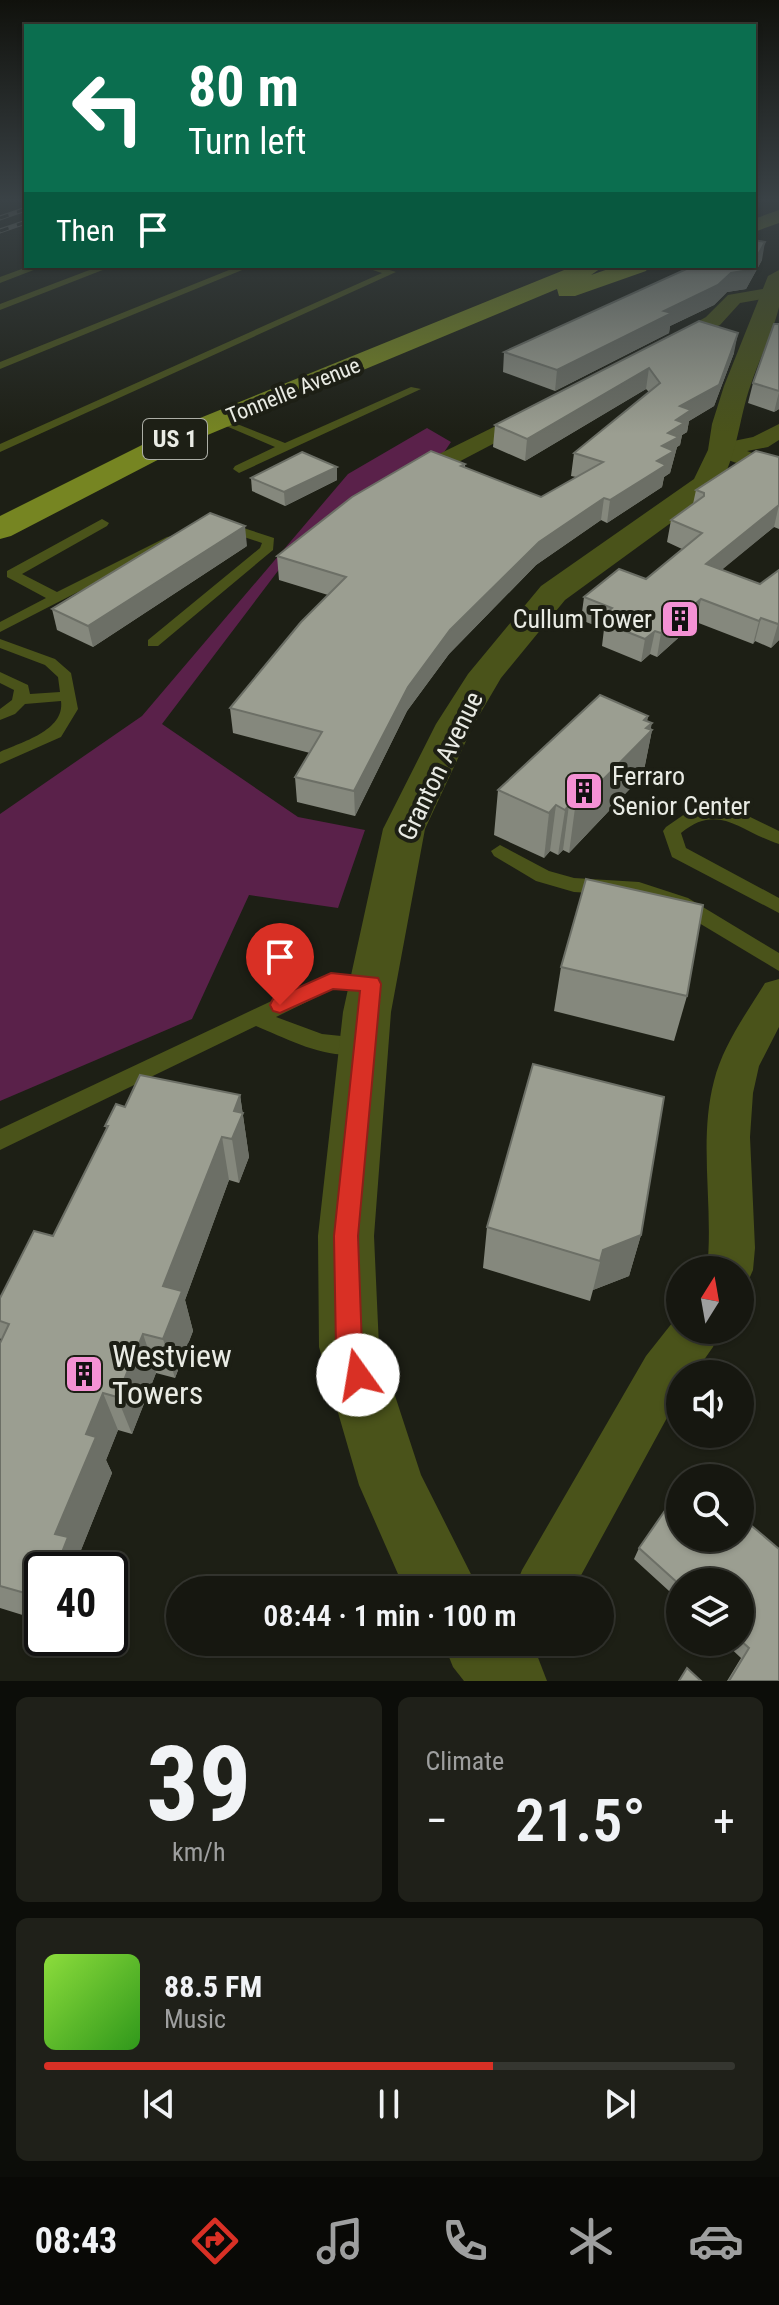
<!DOCTYPE html>
<meta charset="utf-8">
<style>
body{margin:0;font-family:"Roboto Condensed",sans-serif;background:#1f2019;color:#f1f3f6;height:100vh;display:flex;flex-direction:column;font-size:30px;white-space:nowrap}
*{box-sizing:border-box;margin:0}
p{font-size:26px;color:#9e9f9f}
.icon{flex:none;width:44px;height:44px;fill:none;stroke:currentColor;stroke-width:2;stroke-linecap:round;stroke-linejoin:round}
.map{position:relative;height:1681px;overflow:hidden}
.panel{display:flex;flex-direction:column;gap:16px;padding:16px;background:#0c0d09;flex:1}
.panel>*{flex:none}
.banner{position:absolute;left:24px;top:24px;width:732px;height:244px;border-radius:0px;box-shadow:0 2px 6px #0004,0 0 0 2px #353630;background:#0b6e4f;color:#fff;overflow:hidden}
.needle{width:52px;rotate:11deg}
.buttons{position:absolute;left:666px;top:1256px;display:grid;gap:16px}
.buttons a{display:grid;place-items:center;width:88px;height:88px;border-radius:50%;background:#161710;box-shadow:0 2px 6px #0004,0 0 0 2px #353630;font-size:40px}
.speed{position:absolute;left:24px;top:1552px;display:flex;gap:16px;font-size:40px;font-weight:700;text-align:center}
.speed>*{display:grid;place-content:center;width:104px;height:104px;border-radius:50%;background:#161710;box-shadow:0 2px 6px #0004,0 0 0 2px #353630;line-height:1}
.speed .limit{border:4px solid #111;border-radius:12px;background:#fff;color:#111}
.pin{position:absolute;display:grid;place-items:center;width:68px;height:68px;color:#fff;margin:-82px -34px;border-radius:50% 50% 50% 0;rotate:-45deg;box-shadow:0 0 8px #0007}
.pin .icon{rotate:45deg}
.me{position:absolute;width:88px;margin:-44px;rotate:347deg;stroke-linejoin:round;filter:drop-shadow(0 0 6px #0008)}
.turn{display:flex;align-items:center;gap:28px;height:168px;padding:0 32px;font-size:36px}
.turn .icon{width:104px;height:104px;stroke-width:2.5}
.turn b{display:block;font-size:56px;line-height:68px}
.then{display:flex;align-items:center;height:76px;padding:0 32px;background:#0003;gap:16px;font-size:30px}
.big{font-size:60px;font-weight:600;line-height:1.1}
.panel .tile{flex:1;display:flex;flex-direction:column;justify-content:center;gap:12px;min-width:0;padding:0 28px;border-radius:12px;background:#1f2019}
.panel .dial{align-items:center;gap:0}
.dial b{font-size:104px;line-height:1}
.song{display:flex;align-items:center;gap:24px}
.cover{width:96px;height:96px;border-radius:12px;background:linear-gradient(135deg,hsl(90 70% 55%),hsl(110 70% 35%))}
.played{height:8px;border-radius:4px;background:linear-gradient(90deg,#d93025 65%,#353630 65%)}
.keys{display:flex;justify-content:space-around;direction:ltr}
.heat{display:flex;justify-content:space-between;align-items:center;font-size:44px;direction:ltr}
.panel .tiles{flex:1;display:grid;gap:16px;grid-template-columns:1fr 1fr}
.tile:last-child{grid-column:span 2}
.trip{position:absolute;left:166px;top:1576px;width:448px;height:80px;border-radius:40px;background:#161710;box-shadow:0 2px 6px #0004,0 0 0 2px #353630;font-weight:600;line-height:80px;text-align:center}
.tabs{display:flex;height:128px;justify-content:space-around;align-items:center;background:#090906;color:#9e9f9f}
.tabs .icon{width:56px;height:56px}
.tabs .on{color:#d93025}
.tabs b{font-size:36px;color:#f1f3f6}
.map>svg:first-child{display:block}
.green{fill:#5a214a}
.lines{fill:none;stroke-linecap:round;stroke-linejoin:round}
.service{fill:#4a531a;fill-rule:evenodd}
.minor{fill:#4a531a;fill-rule:evenodd}
.tertiary{fill:#4a531a;fill-rule:evenodd}
.primary{fill:#768522;fill-rule:evenodd}
.rail-casing{stroke:#888a82;stroke-width:5}
.rail{stroke:#1d1f15;stroke-width:3;stroke-dasharray:9;stroke-linecap:butt}
.wall{fill:#85887d}
.shaded-wall{fill:#6c6f66}
.building{fill:#9b9e91;stroke:#6c6f66;stroke-width:2}
.route{fill:#d93025;stroke:#8d1f18;stroke-width:2}
.labels{text-anchor:middle;stroke-width:8;stroke-linejoin:round;paint-order:stroke}
.far-street-label{font-size:22px;fill:#e9ebe4;stroke:#1d1f15}
.shield{fill:#1d1f15;stroke:#acaea6;stroke-width:2}
.shield-label{font-size:24px;font-weight:bold;fill:#e9ebe4}
.poi-label{font-size:26px;fill:#e9ebe4;stroke:#1d1f15;text-anchor:end}
.street-label{font-size:26px;fill:#e9ebe4;stroke:#1d1f15}
.near-poi-label{font-size:32px;fill:#e9ebe4;stroke:#1d1f15;text-anchor:start}
</style>
<div class="map">
<svg width="779" height="1681" viewBox="0 0 779 1681">
<rect width="100%" height="100%" fill="#1d1f15"/>
<!-- green -->
<path class="green" d="M 427,428 L 451,442 L 434,467 L 290,555 L 162,724 L 298,817 L 365,830 L 338,908 L 249,895 L 192,1019 L 0,1101 L 0,814 L 142,716 L 348,474 Z"/>
<g class="lines">
<!-- service -->
<g class="service">
<path d="M 30,266 L 44,266 L 0,283 L 0,277 Z"/>
<path d="M 100,266 L 113,266 L 0,310 L 0,304 Z"/>
<path d="M 239,266 L 252,266 L 0,369 L 0,362 Z"/>
<path d="M 360,266 L 377,266 L 396,272 L 0,452 L 0,444 L 382,273 Z"/>
<path d="M 411,387 L 421,389 L 239,473 L 233,469 L 235,466 L 275,447 L 212,420 L 222,418 L 285,443 Z"/>
<path d="M 102,519 L 109,523 L 107,526 L 22,574 L 57,592 L 167,537 L 172,536 L 179,540 L 0,632 L 0,622 L 46,598 L 7,577 L 7,571 Z"/>
<path d="M 222,521 L 274,538 L 273,550 L 158,646 L 148,646 L 148,640 L 260,548 L 262,543 L 217,528 L 217,522 Z"/>
<path d="M 0,639 L 55,659 L 71,673 L 78,709 L 61,737 L 0,764 L 0,752 C 21,742 65,731 61,701 L 25,704 L 15,714 L 0,720 L 0,709 L 12,700 L 14,690 L 0,683 L 0,672 L 28,685 L 30,694 L 60,692 L 58,677 L 45,665 L 0,648 Z"/>
<path d="M 711,806 L 744,814 L 779,831 L 779,844 C 742,833 719,801 681,833 L 686,848 L 779,898 L 779,913 L 672,857 L 663,831 L 666,827 L 692,809 Z"/>
<path d="M 500,845 L 549,871 L 574,878 L 639,882 L 688,898 L 779,953 L 779,971 L 674,908 L 638,896 L 574,892 L 536,881 L 494,856 L 491,851 Z"/>
<path d="M 331,973 L 378,978 L 381,984 L 378,990 L 371,992 L 333,989 L 276,1017 L 322,1034 L 370,1039 L 374,1045 L 370,1051 C 333,1064 290,1040 256,1026 L 0,1150 L 0,1129 Z"/>
</g>
<!-- minor -->
<g class="minor">
<path d="M 779,286 L 779,296 L 740,303 L 720,325 L 675,348 L 661,348 L 658,344 L 706,317 L 728,295 Z"/>
<path d="M 536,406 L 547,412 L 544,417 L 447,468 L 431,468 L 428,463 L 431,458 Z"/>
<path d="M 779,424 L 779,440 L 768,447 L 747,451 L 779,463 L 779,478 L 714,455 L 711,450 L 714,445 L 753,437 Z"/>
<path d="M 779,979 L 779,1027 L 759,1066 L 753,1093 L 750,1137 L 755,1248 L 753,1270 L 746,1286 L 740,1288 L 740,1270 L 707,1270 C 714,1207 698,1142 714,1081 C 723,1045 746,1014 765,983 Z"/>
<path d="M 680,1313 L 680,1330 L 720,1330 L 713,1347 L 694,1374 L 680,1374 L 680,1394 L 573,1590 L 514,1590 L 522,1570 L 646,1356 Z"/>
</g>
<!-- tertiary -->
<g class="tertiary">
<path d="M 779,270 C 779,281 779,296 779,307 C 773,333 759,359 751,384 C 738,420 738,458 716,490 L 565,600 L 501,678 L 474,724 L 425,829 L 391,1012 L 374,1236 L 379,1347 L 421,1475 L 479,1590 L 405,1590 L 359,1485 L 319,1347 L 318,1236 L 343,1012 L 383,829 L 436,724 L 468,674 L 541,586 L 694,479 L 708,450 L 712,424 L 724,386 L 768,276 Z"/>
<path d="M 443,1642 L 525,1642 L 537,1655 L 547,1681 L 464,1681 L 453,1667 Z"/>
</g>
<!-- primary -->
<g class="primary">
<path d="M 779,210 L 779,223 L 754,232 L 754,219 Z"/>
<path d="M 574,266 L 604,266 L 591,275 L 617,266 L 649,266 L 646,271 L 575,296 L 559,296 L 557,289 L 198,439 L 11,536 L 0,539 L 0,516 L 178,427 Z"/>
</g>
<!-- rail casing -->
<g class="rail-casing">
<g id="rail">
<path d="M 0,218 L 26,209"/>
<path d="M 0,231 L 26,222"/>
</g>
</g>
<!-- rail -->
<use href="#rail" class="rail"/>
</g>
<!-- wall -->
<g class="wall">
<path d="M 762,260 L 746,289 L 727,292 L 714,305 L 670,326 L 669,333 L 555,391 L 503,372 L 504,352 Z"/>
<path d="M 699,321 L 734,353 L 714,406 L 689,421 L 687,432 L 682,435 L 680,445 L 677,447 L 670,473 L 664,477 L 662,487 L 607,523 L 601,520 L 536,565 L 449,654 L 407,711 L 355,816 L 297,802 L 295,777 L 310,753 L 233,733 L 230,708 L 328,595 L 279,580 L 277,556 L 465,464 L 465,468 L 541,497 L 576,477 L 571,476 L 574,453 L 649,392 L 646,389 L 525,461 L 493,447 L 495,425 Z"/>
<path d="M 779,324 L 779,409 L 774,412 L 748,403 L 753,383 Z"/>
<path d="M 779,457 L 779,529 L 774,527 L 721,570 L 760,584 L 779,570 L 779,640 L 771,648 L 755,641 L 753,644 L 696,622 L 657,657 L 650,654 L 641,662 L 602,646 L 604,629 L 581,620 L 584,597 L 646,579 L 682,549 L 667,542 L 671,520 L 693,504 L 696,490 Z"/>
<path d="M 337,467 L 337,480 L 285,506 L 252,491 L 251,478 Z"/>
<path d="M 247,546 L 93,647 L 57,630 L 52,609 Z"/>
<path d="M 648,716 L 647,721 L 652,730 L 643,775 L 569,853 L 563,850 L 558,855 L 550,851 L 544,858 L 494,835 L 498,790 Z"/>
<path d="M 561,967 L 687,996 L 674,1041 L 554,1011 Z"/>
<path d="M 240,1095 L 249,1157 L 239,1183 L 229,1180 L 185,1300 L 193,1331 L 175,1378 L 156,1373 L 132,1434 L 118,1430 L 106,1460 L 112,1473 L 79,1555 L 86,1570 L 42,1570 L 42,1621 L 0,1608 L 0,1343 L 1,1340 L 0,1338 L 0,1298 L 53,1236 L 107,1130 L 105,1126 L 125,1107 Z"/>
<path d="M 487,1227 L 641,1235 L 629,1276 L 593,1290 L 590,1301 L 483,1268 Z"/>
<path d="M 680,1489 L 680,1538 L 740,1538 L 740,1516 L 779,1549 L 779,1681 L 727,1681 L 741,1658 L 724,1642 L 740,1642 L 740,1582 L 680,1582 L 680,1601 L 634,1559 L 639,1548 Z"/>
</g>
<!-- shaded-wall -->
<g class="shaded-wall">
<path d="M 765,242 L 762,260 L 746,289 L 727,292 L 714,305 L 670,326 L 669,333 L 555,391 L 557,370 L 731,273 L 754,266 L 754,262 Z"/>
<path d="M 738,333 L 734,353 L 714,406 L 689,421 L 687,432 L 682,435 L 680,445 L 677,447 L 670,473 L 664,477 L 662,487 L 607,523 L 610,500 L 657,461 L 668,433 L 680,406 Z"/>
<path d="M 649,368 L 646,389 L 525,461 L 527,439 Z"/>
<path d="M 779,392 L 779,409 L 774,412 Z"/>
<path d="M 337,467 L 337,480 L 285,506 L 284,492 Z"/>
<path d="M 604,498 L 601,520 L 536,565 L 449,654 L 407,711 L 355,816 L 354,791 L 408,687 L 450,630 L 539,542 Z"/>
<path d="M 779,505 L 774,527 L 701,587 L 706,564 Z"/>
<path d="M 245,526 L 247,546 L 93,647 L 88,626 Z"/>
<path d="M 701,599 L 696,622 L 657,657 L 661,633 Z"/>
<path d="M 761,618 L 755,641 L 753,644 L 759,621 Z"/>
<path d="M 779,623 L 779,640 L 771,648 L 778,624 Z"/>
<path d="M 655,631 L 650,654 L 641,662 L 645,639 Z"/>
<path d="M 648,716 L 643,739 L 646,728 L 652,723 L 650,732 L 652,730 L 643,775 L 569,853 L 575,808 Z"/>
<path d="M 556,805 L 550,851 L 544,858 L 549,813 Z"/>
<path d="M 569,805 L 563,850 L 558,855 L 565,810 Z"/>
<path d="M 240,1095 L 249,1157 L 239,1183 L 232,1139 L 234,1111 Z"/>
<path d="M 222,1137 L 229,1180 L 185,1300 L 193,1331 L 175,1378 L 163,1339 L 163,1286 Z"/>
<path d="M 641,1235 L 629,1276 L 593,1290 L 603,1250 Z"/>
<path d="M 143,1334 L 156,1373 L 132,1434 L 117,1397 Z"/>
<path d="M 103,1393 L 118,1430 L 106,1460 L 112,1473 L 79,1555 L 87,1569 L 86,1570 L 55,1570 L 55,1534 L 86,1434 Z"/>
<path d="M 42,1572 L 42,1609 L 32,1595 Z"/>
</g>
<!-- building -->
<g class="building">
<path d="M 754,240 L 765,242 L 754,262 Z"/>
<path d="M 693,266 L 752,266 L 749,270 L 731,273 L 718,285 L 664,311 L 672,313 L 557,370 L 504,352 Z"/>
<path d="M 699,321 L 738,333 L 719,385 L 680,406 L 691,410 L 676,420 L 684,423 L 668,433 L 679,437 L 662,446 L 674,451 L 657,461 L 666,465 L 610,500 L 604,498 L 539,542 L 450,630 L 408,687 L 354,791 L 295,777 L 322,732 L 230,708 L 301,622 L 346,577 L 277,556 L 352,497 L 431,451 L 465,464 L 461,466 L 541,497 L 603,462 L 574,453 L 660,383 L 649,368 L 527,439 L 495,425 Z"/>
<path d="M 774,324 L 779,324 L 779,391 L 753,383 Z"/>
<path d="M 756,451 L 779,457 L 779,505 L 706,564 L 760,584 L 779,570 L 779,623 L 778,624 L 761,618 L 759,621 L 701,599 L 661,633 L 655,631 L 645,639 L 605,623 L 614,615 L 607,612 L 612,608 L 584,597 L 619,569 L 646,579 L 702,533 L 671,520 L 704,496 L 704,493 L 696,490 Z"/>
<path d="M 302,452 L 337,467 L 284,492 L 251,478 Z"/>
<path d="M 210,513 L 245,526 L 88,626 L 52,609 Z"/>
<path d="M 600,695 L 648,716 L 644,720 L 652,723 L 646,728 L 652,730 L 575,808 L 569,805 L 565,810 L 556,805 L 549,813 L 498,790 Z"/>
<path d="M 586,879 L 703,905 L 687,996 L 561,967 Z"/>
<path d="M 533,1064 L 664,1097 L 641,1235 L 603,1250 L 600,1261 L 487,1227 Z"/>
<path d="M 140,1075 L 240,1095 L 234,1111 L 243,1113 L 232,1139 L 222,1137 L 163,1286 L 182,1291 L 163,1339 L 143,1334 L 117,1397 L 103,1393 L 86,1434 L 96,1437 L 55,1534 L 68,1537 L 55,1570 L 43,1568 L 32,1595 L 0,1586 L 0,1343 L 9,1324 L 0,1321 L 0,1298 L 34,1231 L 53,1236 L 108,1126 L 105,1126 L 116,1104 L 125,1107 Z"/>
<path d="M 680,1489 L 680,1538 L 740,1538 L 740,1516 L 779,1549 L 779,1681 L 729,1681 L 749,1648 L 740,1640 L 740,1582 L 680,1582 L 680,1585 L 639,1548 Z"/>
<path d="M 687,1668 L 701,1681 L 679,1681 Z"/>
</g>
<!-- sky -->
<linearGradient id="sky" x2="0" y2="1"><stop stop-color="#10110c"/><stop offset="0.46" stop-color="#3a4246"/><stop offset="1" stop-color="#3a4246" stop-opacity="0"/></linearGradient>
<rect width="779" height="434" fill="url(#sky)"/>
<!-- route -->
<path class="route" d="M 331,973 L 378,978 L 381,984 L 358,1236 L 362,1347 L 371,1375 L 367,1384 L 358,1388 L 348,1384 L 336,1347 L 334,1236 L 360,991 L 333,989 L 280,1013 L 273,1011 L 270,1005 L 273,999 Z"/>
<!-- icons -->
<defs>
<g id="building-square" transform="scale(2)"><rect x="-9" y="-9" width="18" height="18" rx="4" fill="#f491d4" stroke="#1d1f15"/><path d="M-4-6H4V6H1V3H-1V6H-4ZM-2.5-4.3h1.7v1.8h-1.7ZM.8-4.3h1.7v1.8H.8ZM-2.5-1h1.7V.8h-1.7ZM.8-1h1.7V.8H.8Z" fill="#111"/></g>
</defs>
<g fill-rule="evenodd">
<use href="#building-square" x="680" y="619"/>
<use href="#building-square" x="584" y="791"/>
<use href="#building-square" x="84" y="1374"/>
</g>
<g class="labels">
<!-- far-street labels -->
<g class="far-street-label">
<text transform="translate(293 390) rotate(-22)" y="8">Tonnelle Avenue</text>
</g>
<!-- shield labels -->
<rect class="shield" x="143" y="419" width="64" height="40" rx="6"/>
<g class="shield-label">
<text x="175" y="447">US 1</text>
</g>
<!-- poi labels -->
<g class="poi-label">
<text x="652" y="628">Cullum Tower</text>
<text x="612" y="785" text-anchor="start">Ferraro<tspan x="612" dy="30">Senior Center</tspan></text>
</g>
<!-- street labels -->
<g class="street-label">
<text transform="translate(440 766) rotate(-64)" y="9">Granton Avenue</text>
</g>
<!-- near-poi labels -->
<g class="near-poi-label">
<text x="112" y="1367">Westview<tspan x="112" dy="37">Towers</tspan></text>
</g>
</g>
</svg>
<div class="buttons">
<a><svg class="needle" viewBox="-14 -14 28 28"><path d="M0-13l5 13h-10z" fill="#e53935"/><path d="M0 13l5-13h-10z" fill="#9e9f9f"/></svg></a>
<a><svg class="icon" aria-label="sound" viewBox="0 0 24 24"><path d="M4 9h4l5-4v14l-5-4H4zM17 9q2 3 0 6"/></svg></a>
<a><svg class="icon" aria-label="search" viewBox="0 0 24 24"><circle cx="10" cy="10" r="6"/><path d="M15 15l6 6"/></svg></a>
<a><svg class="icon" aria-label="layers" viewBox="0 0 24 24"><path d="M12 4l9 5-9 5-9-5zM3 14l9 5 9-5"/></svg></a>
</div>
<div class="speed"><div class="limit">40</div></div>
<div class="pin" style="left:280px;top:1005px;background:#d93025"><svg class="icon" aria-label="arrive" viewBox="0 0 24 24"><path d="M6 21V4h12l-3 4 3 4H6"/></svg></div>
<svg class="me" style="left:358px;top:1375px" viewBox="-20 -20 40 40"><circle r="19" fill="#fff"/><path d="M0-13L10 11 0 6-10 11z" fill="#d93025"/></svg>
<div class="trip">08:44 · 1 min · 100 m</div>
<div class="banner">
<div class="turn"><svg class="icon" aria-label="left" viewBox="0 0 24 24"><path d="M17 20v-9H6M10 6l-5 5 5 5"/></svg><div><b>80 m</b>Turn left</div></div>
<div class="then">Then<svg class="icon" aria-label="arrive" viewBox="0 0 24 24"><path d="M6 21V4h12l-3 4 3 4H6"/></svg></div>
</div>
</div>
<section class="panel">
<div class="tiles">
<div class="tile dial"><b>39</b><p>km/h</p></div>
<div class="tile"><p>Climate</p>
<div class="heat"><a>−</a><b class="big">21.5°</b><a>+</a></div>
</div>
<div class="tile">
<div class="song"><i class="cover"></i><div><b>88.5 FM</b><p>Music</p></div></div>
<div class="played"></div>
<div class="keys"><svg class="icon" aria-label="previous" viewBox="0 0 24 24"><path d="M18 5L8 12l10 7zM5 5v14"/></svg><svg class="icon" aria-label="pause" viewBox="0 0 24 24"><path d="M8 5v14M16 5v14"/></svg><svg class="icon" aria-label="next" viewBox="0 0 24 24"><path d="M6 5l10 7-10 7zM19 5v14"/></svg></div>
</div>
</div>
</section>
<nav class="tabs">
<b>08:43</b>
<svg class="icon on" aria-label="directions" viewBox="0 0 24 24"><path d="M12 3l9 9-9 9-9-9zM9 14v-3h6M13 9l2 2-2 2"/></svg>
<svg class="icon" aria-label="music" viewBox="0 0 24 24"><path d="M9 18V5l10-2v13"/><circle cx="6" cy="18" r="3"/><circle cx="16" cy="16" r="3"/></svg>
<svg class="icon" aria-label="phone" viewBox="0 0 24 24"><path d="M5 4h4l2 5-3 2q2 4 5 5l2-3 5 2v4C11 20 4 13 5 4z"/></svg>
<svg class="icon" aria-label="climate" viewBox="0 0 24 24"><path d="M12 3v18M4 7l16 10M4 17L20 7"/></svg>
<svg class="icon" aria-label="car" viewBox="0 0 24 24"><path d="M5 17H2v-5l4-1 3-4h7l3 4 3 1v5h-3M9 17h6M6 11h13"/><circle cx="7" cy="17" r="2"/><circle cx="17" cy="17" r="2"/></svg>
</nav>
